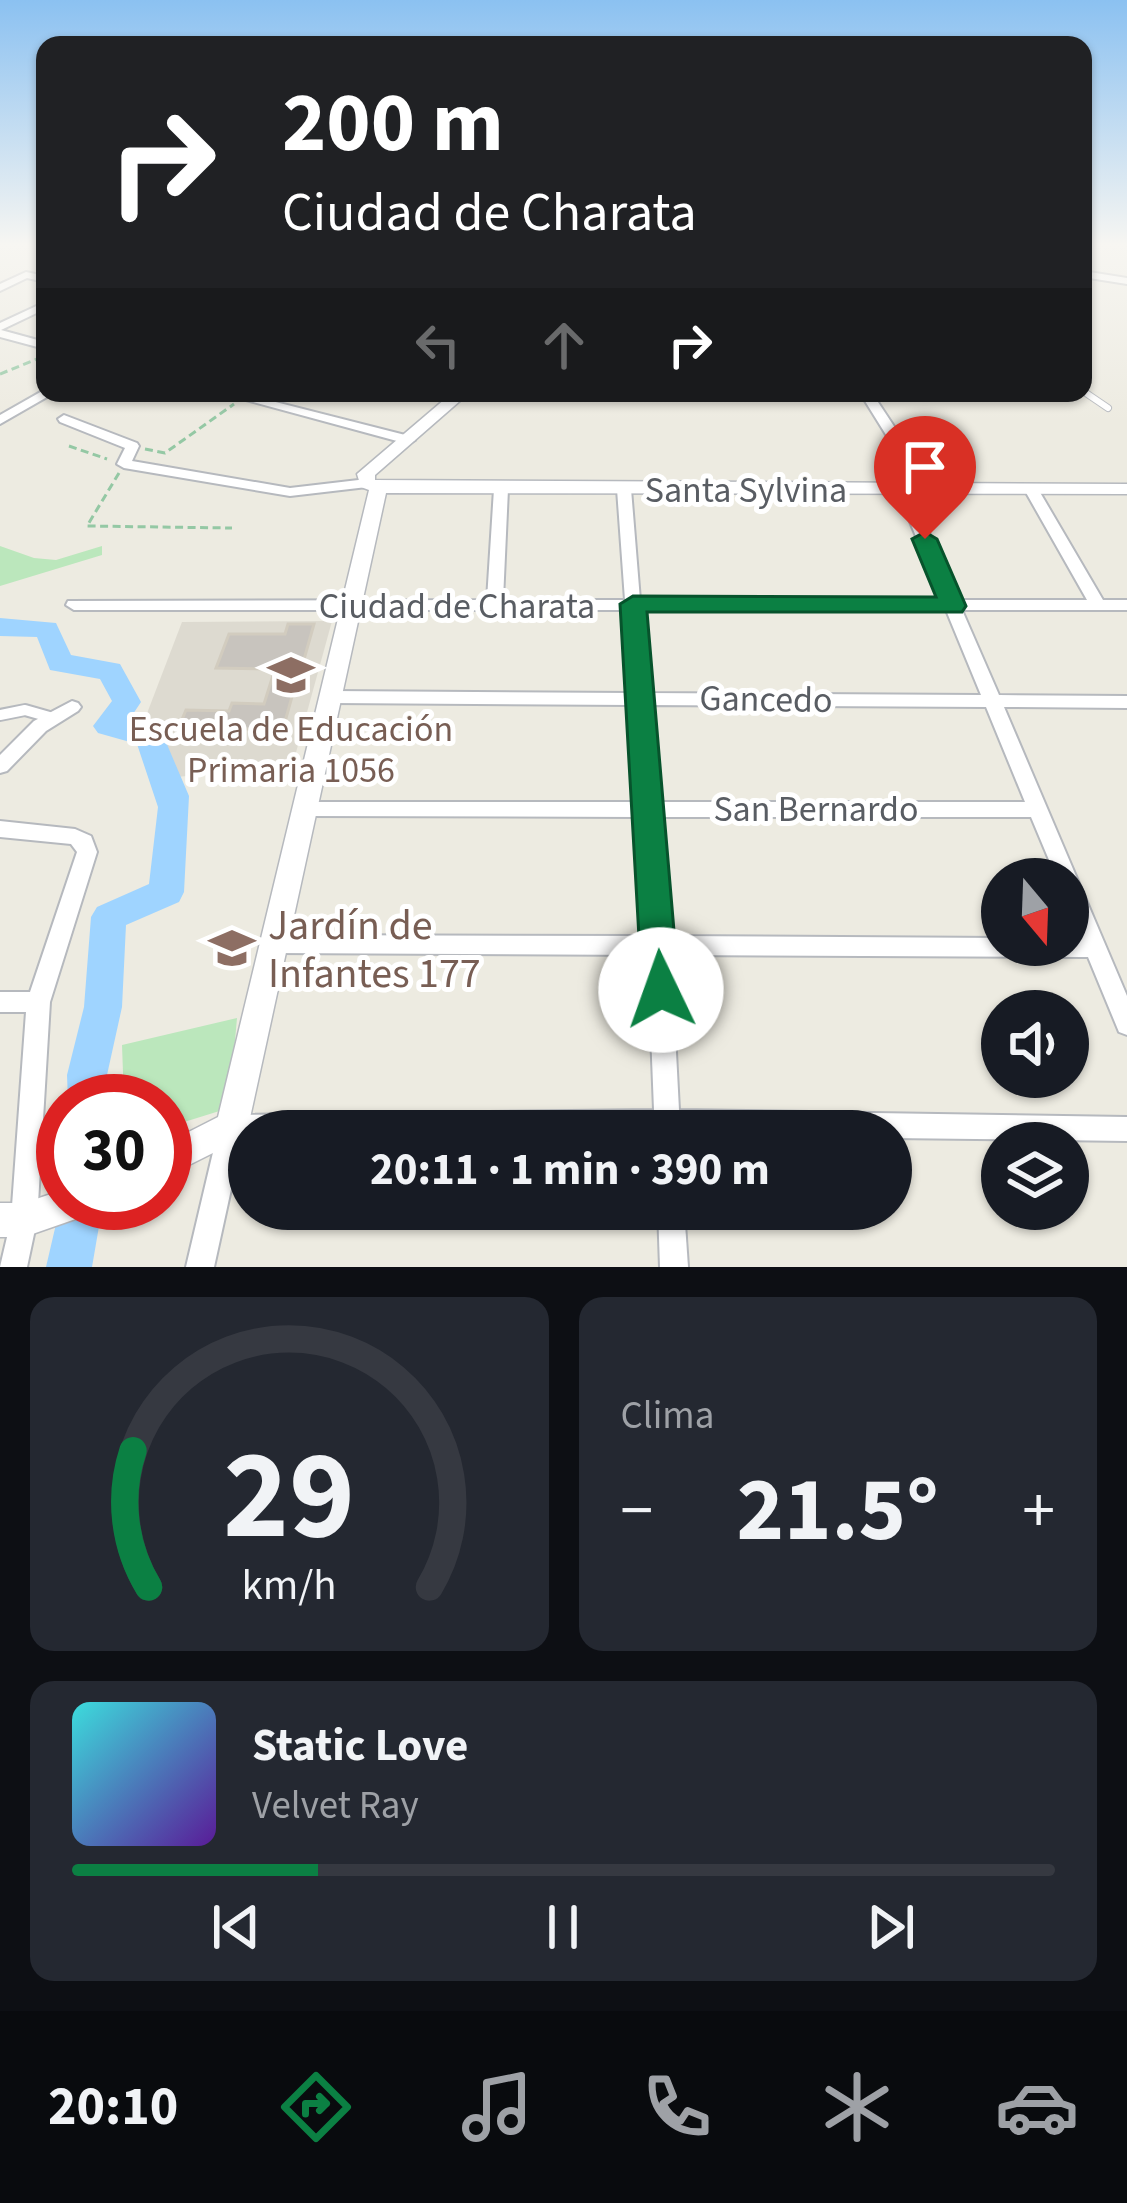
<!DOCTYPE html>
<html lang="es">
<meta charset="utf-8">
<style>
body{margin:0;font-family:"Source Sans 3",sans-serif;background:#242831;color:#f1f3f6;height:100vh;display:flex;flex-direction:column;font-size:45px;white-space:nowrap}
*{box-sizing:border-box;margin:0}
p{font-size:39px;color:#9ea1a6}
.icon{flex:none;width:66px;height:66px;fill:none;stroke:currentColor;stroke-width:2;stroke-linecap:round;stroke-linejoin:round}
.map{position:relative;height:1267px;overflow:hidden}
.sheet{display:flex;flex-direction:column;gap:30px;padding:30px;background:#0d0f14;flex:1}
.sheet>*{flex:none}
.hud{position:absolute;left:36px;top:36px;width:1056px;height:366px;border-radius:24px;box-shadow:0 3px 9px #0004;background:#202124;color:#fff;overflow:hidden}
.needle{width:78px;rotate:161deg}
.tools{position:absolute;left:981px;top:858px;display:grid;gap:24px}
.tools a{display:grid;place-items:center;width:108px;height:108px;border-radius:50%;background:#171b24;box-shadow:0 3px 9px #0004;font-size:60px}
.speed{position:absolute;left:36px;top:1074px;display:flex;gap:24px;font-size:60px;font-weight:700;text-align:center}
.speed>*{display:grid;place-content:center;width:156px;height:156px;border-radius:50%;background:#171b24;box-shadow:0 3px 9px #0004;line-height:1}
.speed .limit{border:18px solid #d22;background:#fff;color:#111}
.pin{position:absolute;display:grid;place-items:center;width:102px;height:102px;color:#fff;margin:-123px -51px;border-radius:50% 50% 50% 0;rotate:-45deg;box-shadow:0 0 12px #0007}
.pin .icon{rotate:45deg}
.me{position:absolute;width:132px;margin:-66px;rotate:357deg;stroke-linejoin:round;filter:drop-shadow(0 0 9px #0008)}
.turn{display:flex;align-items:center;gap:42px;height:252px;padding:0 48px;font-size:54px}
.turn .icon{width:156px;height:156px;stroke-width:2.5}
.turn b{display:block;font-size:84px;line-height:102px}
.lanes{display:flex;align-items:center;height:114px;padding:0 48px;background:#0003;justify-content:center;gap:60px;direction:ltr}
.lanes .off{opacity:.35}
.big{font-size:90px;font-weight:700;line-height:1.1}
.sheet .widget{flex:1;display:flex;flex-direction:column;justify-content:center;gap:18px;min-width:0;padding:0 42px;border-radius:24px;background:#242831}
.sheet .dial{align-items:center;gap:0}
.dial svg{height:312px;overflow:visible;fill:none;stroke:#363941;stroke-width:7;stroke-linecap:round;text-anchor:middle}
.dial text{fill:#f1f3f6;stroke:none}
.song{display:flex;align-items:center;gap:36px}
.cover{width:144px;height:144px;border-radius:18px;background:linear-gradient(135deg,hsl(180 70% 55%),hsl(270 70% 35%))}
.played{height:12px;border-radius:6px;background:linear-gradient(90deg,#0b8043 25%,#363941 25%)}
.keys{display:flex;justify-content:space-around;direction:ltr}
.heat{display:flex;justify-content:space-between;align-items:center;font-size:66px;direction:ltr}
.sheet .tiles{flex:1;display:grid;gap:30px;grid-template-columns:1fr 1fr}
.widget:last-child{grid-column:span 2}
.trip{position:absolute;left:228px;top:1110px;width:684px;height:120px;border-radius:60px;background:#171b24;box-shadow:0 3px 9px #0004;font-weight:700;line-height:120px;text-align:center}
.menu{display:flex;height:192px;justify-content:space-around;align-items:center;background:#090b0e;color:#9ea1a6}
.menu .icon{width:84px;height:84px}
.menu .on{color:#0b8043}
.menu b{font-size:54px;color:#f1f3f6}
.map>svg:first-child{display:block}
.education{fill:#dddad0}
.green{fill:#bbe7bc}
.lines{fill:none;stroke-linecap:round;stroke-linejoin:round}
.river{fill:#9fd4ff;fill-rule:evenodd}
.building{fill:#c8c4be;stroke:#d2ccbf;stroke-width:3}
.service-far1-casing{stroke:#b6b9be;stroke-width:8}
.service-casing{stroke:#b6b9be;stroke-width:14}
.minor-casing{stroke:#b6b9be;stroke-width:4}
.tertiary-casing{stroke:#b6b9be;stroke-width:3}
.path{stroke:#94c8a4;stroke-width:3;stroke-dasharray:8 4.5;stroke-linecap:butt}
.service-far1{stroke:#fff;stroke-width:6}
.service{stroke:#fff;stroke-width:10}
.minor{fill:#fff;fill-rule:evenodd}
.tertiary{fill:#fff;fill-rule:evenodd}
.route{fill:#0b8043;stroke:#07532c;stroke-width:3}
.labels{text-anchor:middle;stroke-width:10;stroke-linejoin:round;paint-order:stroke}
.street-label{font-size:36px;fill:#595d63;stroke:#fff}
.education-label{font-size:36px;fill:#785e54;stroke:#fff}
.near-education-label{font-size:42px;fill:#785e54;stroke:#fff;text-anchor:start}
</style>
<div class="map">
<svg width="1127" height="1267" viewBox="0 0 1127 1267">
<rect width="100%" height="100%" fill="#edebe1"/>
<!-- education -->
<path class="education" d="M 332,621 L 292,767 L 176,777 L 146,716 L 182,622 Z"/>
<!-- green -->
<g class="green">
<path d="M 0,546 L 34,558 L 56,560 L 102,546 L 102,555 L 0,586 Z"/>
<path d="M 237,1018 L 229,1108 L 165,1128 L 165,1101 L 124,1101 L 122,1045 Z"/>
</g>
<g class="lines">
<!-- river -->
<g class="river">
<path d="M 0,618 L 56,623 L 71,655 L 120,664 L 141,702 L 129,720 L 160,728 L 189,796 L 184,892 L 179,902 L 126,925 L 122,1007 L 107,1075 L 108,1101 L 68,1101 L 67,1075 L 84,1007 L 91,917 L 97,907 L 149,884 L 158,807 L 137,744 L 98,733 L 93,726 L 112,701 L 100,679 L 50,670 L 37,637 L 0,636 Z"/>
<path d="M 63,1194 L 63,1203 L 103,1203 L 92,1267 L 46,1267 Z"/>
</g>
</g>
<!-- building -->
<path class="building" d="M 288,624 L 314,624 L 301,670 L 308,670 L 305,682 L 296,682 L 283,729 L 178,729 L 186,710 L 229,711 L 232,703 L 264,704 L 275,669 L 216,668 L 229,634 L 285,634 Z"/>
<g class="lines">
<!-- service-far1 casing -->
<g class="service-far1-casing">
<path id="service-far1" d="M 1083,391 L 1108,408"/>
</g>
<!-- service casing -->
<g class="service-casing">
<path id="service" d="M 0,715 L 25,710 L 53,718"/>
</g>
<!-- minor casing -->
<g class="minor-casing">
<g id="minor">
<path d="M 1083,271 L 1127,278 L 1127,284 L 1083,277 Z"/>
<path d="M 26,272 L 45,276 L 45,282 L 27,278 L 0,291 L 0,284 Z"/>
<path d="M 45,302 L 45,309 L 1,330 L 45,342 L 45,349 L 0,337 L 0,323 Z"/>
<path d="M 44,390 L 45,393 L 54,393 L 0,424 L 0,415 Z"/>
<path d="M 220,393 L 240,393 L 413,437 L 415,440 L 408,444 Z"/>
<path d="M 860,393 L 872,393 L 907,446 L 906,473 L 911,490 L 958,600 L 1087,600 L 1024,489 L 1031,485 L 1038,489 L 1103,600 L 1127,600 L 1127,610 L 962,610 L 999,695 L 1127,696 L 1127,708 L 1004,707 L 1127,996 L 1127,1035 L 1119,1032 L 1088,957 L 671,955 L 679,1110 L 1127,1117 L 1127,1141 L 891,1138 L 891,1131 L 249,1131 L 249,1139 L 242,1139 L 214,1267 L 186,1267 L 219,1127 L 223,1118 L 232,1115 L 654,1110 L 648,955 L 274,953 L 266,951 L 263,944 L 266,937 L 274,935 L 647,936 L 639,817 L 307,816 L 300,814 L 297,809 L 300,804 L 307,802 L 638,802 L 632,705 L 332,703 L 326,701 L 323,697 L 326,693 L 332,691 L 631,693 L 625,610 L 74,610 L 66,605 L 68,601 L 487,600 L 494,489 L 501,485 L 508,489 L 503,600 L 625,600 L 617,489 L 624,485 L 631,489 L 640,600 L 942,600 L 897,490 L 892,473 L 893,446 ZM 641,610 L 946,610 L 981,695 L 648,693 ZM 649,705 L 986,707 L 1025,802 L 658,802 ZM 659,817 L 1031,817 L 1057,879 L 1068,879 L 1068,908 L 1081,938 L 1068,938 L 1068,945 L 1002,945 L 1002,938 L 669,936 Z"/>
<path d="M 64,415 L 137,443 L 139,446 L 132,461 L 290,488 L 367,479 L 374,483 L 367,487 L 290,496 L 124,468 L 117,464 L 125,448 L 60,422 L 58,419 Z"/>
<path d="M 72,701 L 78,703 L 81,707 L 78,711 L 46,731 L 7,771 L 0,773 L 0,755 L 34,721 Z"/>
<path d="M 0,821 L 75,829 L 91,836 L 97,852 L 50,1002 L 37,1220 L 27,1267 L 0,1267 L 11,1220 L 26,1012 L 0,1012 L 0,992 L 30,992 L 77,852 L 71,844 L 0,837 Z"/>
<path d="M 658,1209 L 684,1209 L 688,1267 L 660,1267 Z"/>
</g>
</g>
<!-- tertiary casing -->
<g class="tertiary-casing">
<g id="tertiary">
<path d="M 452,393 L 469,393 L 375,475 L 375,480 L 1127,484 L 1127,494 L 386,493 L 248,1127 L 243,1138 L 165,1177 L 165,1144 L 218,1117 L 369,490 L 361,487 L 357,474 Z"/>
<path d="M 63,1190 L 63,1203 L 92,1203 L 87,1215 L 24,1237 L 0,1237 L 0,1203 L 24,1203 Z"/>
</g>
</g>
<!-- path -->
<g class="path">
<path d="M 0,374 L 42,357"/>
<path d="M 69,446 L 107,459"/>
<path d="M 145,449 L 165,453 L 234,404"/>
<path d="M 119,473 L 87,526 L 232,528"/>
</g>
<!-- service-far1 -->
<use href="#service-far1" class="service-far1"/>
<!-- service -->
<use href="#service" class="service"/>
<!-- minor -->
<use href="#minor" class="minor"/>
<!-- tertiary -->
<use href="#tertiary" class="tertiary"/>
</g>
<!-- sky -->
<linearGradient id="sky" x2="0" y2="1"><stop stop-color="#8bc1f1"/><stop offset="0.58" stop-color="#f7f6f2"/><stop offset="1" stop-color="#f7f6f2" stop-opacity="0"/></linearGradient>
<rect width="1127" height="422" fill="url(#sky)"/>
<!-- route -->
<path class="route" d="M 925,532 L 937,539 L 966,606 L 962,612 L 647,612 L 679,990 L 674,1002 L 661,1007 L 647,1002 L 642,990 L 620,604 L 633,596 L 936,597 L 912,539 Z"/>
<!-- icons -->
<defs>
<g id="school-bare" transform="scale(3.6)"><path d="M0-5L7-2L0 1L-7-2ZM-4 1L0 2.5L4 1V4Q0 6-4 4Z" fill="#8d6e63" stroke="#fff" stroke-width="2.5" paint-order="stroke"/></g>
</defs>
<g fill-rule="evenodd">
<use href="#school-bare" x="291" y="675"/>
<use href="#school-bare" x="232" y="948"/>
</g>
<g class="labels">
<!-- street labels -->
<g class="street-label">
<text x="746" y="502">Santa Sylvina</text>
<text x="457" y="618">Ciudad de Charata</text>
<text transform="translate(766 698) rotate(1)" y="13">Gancedo</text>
<text x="816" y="821">San Bernardo</text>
</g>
<!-- education labels -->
<g class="education-label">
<text x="291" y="741">Escuela de Educación<tspan x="291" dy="41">Primaria 1056</tspan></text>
</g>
<!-- near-education labels -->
<g class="near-education-label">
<text x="268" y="939">Jardín de<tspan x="268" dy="48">Infantes 177</tspan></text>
</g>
</g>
</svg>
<div class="tools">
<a><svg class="needle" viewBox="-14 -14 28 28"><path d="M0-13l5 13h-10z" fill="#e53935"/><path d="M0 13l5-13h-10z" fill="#9ea1a6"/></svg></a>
<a><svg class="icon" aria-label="sound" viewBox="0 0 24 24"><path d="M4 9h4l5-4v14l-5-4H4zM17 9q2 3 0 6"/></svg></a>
<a><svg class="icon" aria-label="layers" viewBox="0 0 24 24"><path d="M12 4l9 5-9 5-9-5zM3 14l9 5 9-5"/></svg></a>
</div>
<div class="speed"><div class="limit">30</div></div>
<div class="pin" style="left:925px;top:539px;background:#d93025"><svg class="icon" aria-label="arrive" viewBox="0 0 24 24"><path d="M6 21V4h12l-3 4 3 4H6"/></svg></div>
<svg class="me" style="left:661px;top:990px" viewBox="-20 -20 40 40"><circle r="19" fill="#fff"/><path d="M0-13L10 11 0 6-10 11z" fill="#0b8043"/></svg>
<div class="trip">20:11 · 1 min · 390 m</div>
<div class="hud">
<div class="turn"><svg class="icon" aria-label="right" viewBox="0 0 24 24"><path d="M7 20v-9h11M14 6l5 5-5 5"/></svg><div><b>200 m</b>Ciudad de Charata</div></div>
<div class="lanes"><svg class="icon off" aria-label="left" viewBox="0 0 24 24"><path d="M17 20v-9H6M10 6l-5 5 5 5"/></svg><svg class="icon off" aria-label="ahead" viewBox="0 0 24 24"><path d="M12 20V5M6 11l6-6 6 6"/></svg><svg class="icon" aria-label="right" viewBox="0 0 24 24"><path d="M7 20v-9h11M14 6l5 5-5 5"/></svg></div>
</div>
</div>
<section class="sheet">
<div class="tiles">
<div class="widget dial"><svg viewBox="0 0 100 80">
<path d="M14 69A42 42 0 1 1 86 69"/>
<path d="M14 69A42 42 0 0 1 10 34" stroke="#0b8043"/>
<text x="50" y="56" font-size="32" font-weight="700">29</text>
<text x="50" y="72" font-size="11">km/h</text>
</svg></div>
<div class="widget"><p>Clima</p>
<div class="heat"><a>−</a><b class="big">21.5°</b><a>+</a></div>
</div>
<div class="widget">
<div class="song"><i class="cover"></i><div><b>Static Love</b><p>Velvet Ray</p></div></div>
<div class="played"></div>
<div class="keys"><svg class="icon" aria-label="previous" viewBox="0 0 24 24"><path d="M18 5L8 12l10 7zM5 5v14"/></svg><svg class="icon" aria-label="pause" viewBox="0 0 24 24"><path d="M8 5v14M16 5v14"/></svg><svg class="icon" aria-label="next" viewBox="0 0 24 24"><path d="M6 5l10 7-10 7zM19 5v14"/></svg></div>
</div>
</div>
</section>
<nav class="menu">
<b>20:10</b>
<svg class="icon on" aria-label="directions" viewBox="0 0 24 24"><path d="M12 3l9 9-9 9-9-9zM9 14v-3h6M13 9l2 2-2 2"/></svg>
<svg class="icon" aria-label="music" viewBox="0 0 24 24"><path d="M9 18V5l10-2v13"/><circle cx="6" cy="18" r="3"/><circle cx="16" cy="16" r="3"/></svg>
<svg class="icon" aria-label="phone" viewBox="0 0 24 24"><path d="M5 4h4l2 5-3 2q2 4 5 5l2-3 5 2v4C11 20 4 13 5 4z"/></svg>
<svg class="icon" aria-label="climate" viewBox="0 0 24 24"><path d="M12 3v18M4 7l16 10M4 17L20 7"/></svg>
<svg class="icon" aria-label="car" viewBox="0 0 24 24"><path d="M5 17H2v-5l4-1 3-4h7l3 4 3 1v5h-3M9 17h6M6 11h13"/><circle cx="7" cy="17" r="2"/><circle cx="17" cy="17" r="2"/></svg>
</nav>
